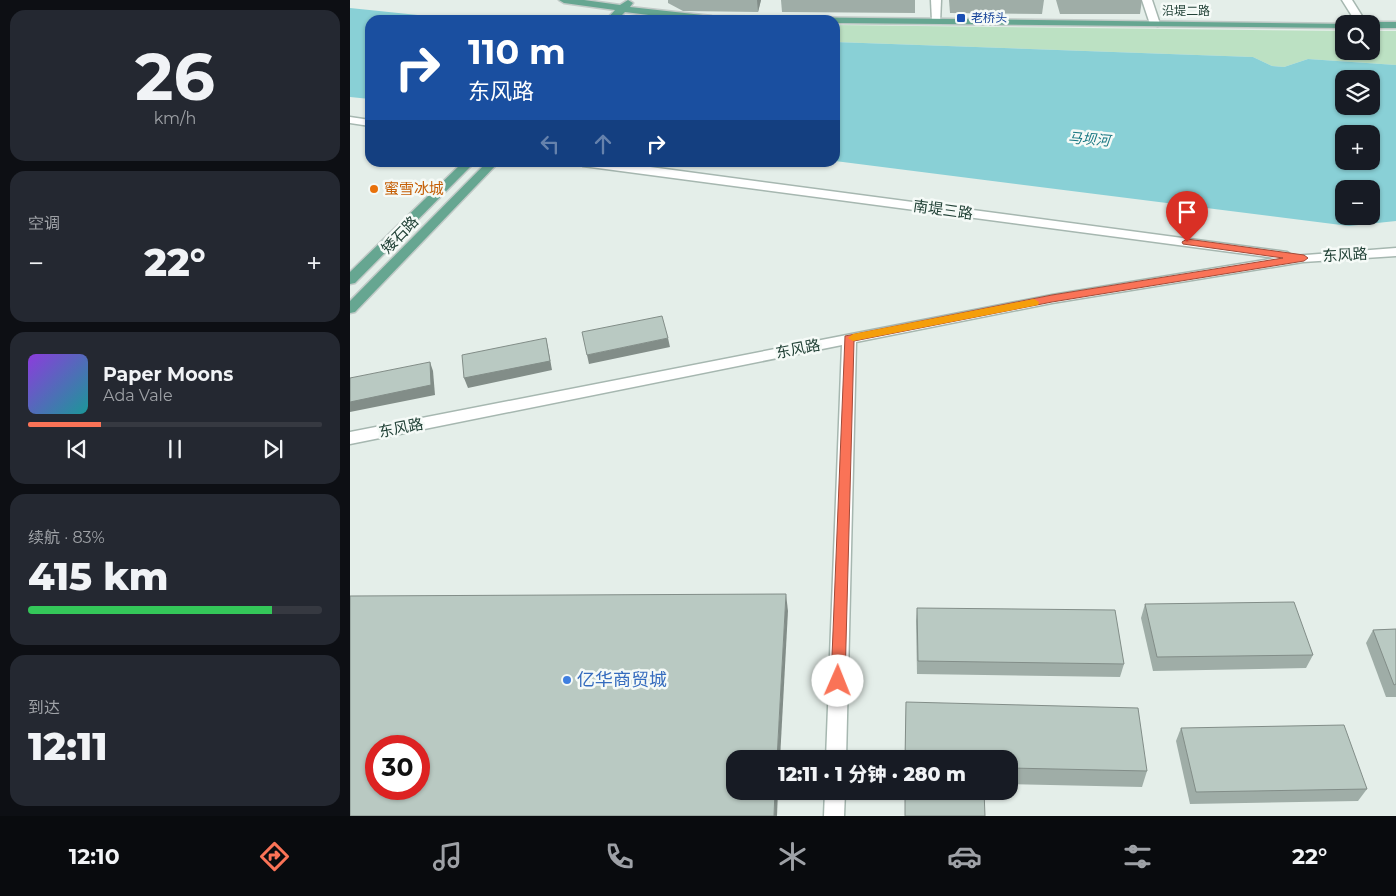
<!DOCTYPE html>
<html lang="zh">
<meta charset="utf-8">
<style>
body{margin:0;font-family:Montserrat,"Noto Sans SC",sans-serif;background:#242831;color:#f1f3f6;height:100vh;display:flex;flex-direction:column;font-size:19px;white-space:nowrap}
*{box-sizing:border-box;margin:0}
p{font-size:16px;color:#9ea1a6}
.icon{flex:none;width:28px;height:28px;fill:none;stroke:currentColor;stroke-width:2;stroke-linecap:round;stroke-linejoin:round}
.map{position:relative;flex:1;overflow:hidden}
.drawer{display:flex;flex-direction:column;gap:10px;padding:10px;background:#0d0f14;width:350px}
.drawer>*{flex:none}
.top-card{position:absolute;left:15px;top:15px;width:475px;height:152px;border-radius:15px;box-shadow:0 1px 4px #0004;background:#1a4fa0;color:#fff;overflow:hidden}
.buttons{position:absolute;left:985px;top:15px;display:grid;gap:10px}
.buttons a{display:grid;place-items:center;width:45px;height:45px;border-radius:10px;background:#171b24;box-shadow:0 1px 4px #0004;font-size:25px}
.speed{position:absolute;left:15px;top:735px;display:flex;gap:10px;font-size:25px;font-weight:700;text-align:center}
.speed>*{display:grid;place-content:center;width:65px;height:65px;border-radius:50%;background:#171b24;box-shadow:0 1px 4px #0004;line-height:1}
.speed .limit{border:8px solid #d22;background:#fff;color:#111}
.pin{position:absolute;display:grid;place-items:center;width:42px;height:42px;color:#fff;margin:-51px -21px;border-radius:50% 50% 50% 0;rotate:-45deg;box-shadow:0 0 5px #0007}
.pin .icon{rotate:45deg}
.me{position:absolute;width:55px;margin:-28px;rotate:1deg;stroke-linejoin:round;filter:drop-shadow(0 0 4px #0008)}
.turn{display:flex;align-items:center;gap:18px;height:105px;padding:0 20px;font-size:22px}
.turn .icon{width:65px;height:65px;stroke-width:2.5}
.turn b{display:block;font-size:35px;line-height:42px}
.lanes{display:flex;align-items:center;height:48px;padding:0 20px;background:#0003;justify-content:center;gap:25px;direction:ltr}
.lanes .off{opacity:.35}
.big{font-size:38px;font-weight:800;line-height:1.1}
.drawer .widget{flex:1;display:flex;flex-direction:column;justify-content:center;gap:8px;min-width:0;padding:0 18px;border-radius:15px;background:#242831}
.drawer .dial{align-items:center;gap:0}
.dial b{font-size:65px;line-height:1}
.song{display:flex;align-items:center;gap:15px}
.cover{width:60px;height:60px;border-radius:8px;background:linear-gradient(135deg,hsl(270 70% 55%),hsl(180 70% 35%))}
.played{height:5px;border-radius:2px;background:linear-gradient(90deg,#fa7357 25%,#363941 25%)}
.keys{display:flex;justify-content:space-around;direction:ltr}
.heat{display:flex;justify-content:space-between;align-items:center;font-size:28px;direction:ltr}
.charge{height:8px;border-radius:4px;background:linear-gradient(90deg,#34c759 83%,#363941 0)}
.trip{position:absolute;left:376px;top:750px;width:292px;height:50px;border-radius:15px;background:#171b24;box-shadow:0 1px 4px #0004;font-weight:800;line-height:50px;text-align:center}
.dock{display:flex;height:80px;justify-content:space-around;align-items:center;background:#090b0e;color:#9ea1a6}
.dock .icon{width:35px;height:35px}
.dock .on{color:#fa7357}
.dock b{font-size:22px;color:#f1f3f6}
main{display:flex;flex:1;min-height:0}
.map>svg:first-child{display:block}
.green{fill:#bce1c3}
.water{fill:#89d0d6;fill-rule:evenodd}
.lines{fill:none;stroke-linecap:round;stroke-linejoin:round}
.minor-casing{stroke:#a6b7b0;stroke-width:3}
.major-casing{stroke:#c1cac7;stroke-width:3}
.minor{fill:#fff;fill-rule:evenodd}
.major{fill:#66a691;fill-rule:evenodd}
.wall{fill:#9fada7}
.shaded-wall{fill:#828d88}
.building{fill:#b9c9c2;stroke:#828d88;fill-rule:evenodd}
.route{fill:#fa7357;stroke:#a24b39}
.slow{fill:#f59e0b}
.transit-dot{fill:#1a4fb4;stroke:#f5faf7;stroke-width:2}
.food-dot{fill:#e8710a;stroke:#f5faf7;stroke-width:2}
.shop-dot{fill:#3f7fe0;stroke:#f5faf7;stroke-width:2}
.labels{text-anchor:middle;stroke-width:5;stroke-linejoin:round;paint-order:stroke}
.far-street-label{font-size:12px;fill:#224237;stroke:#f5faf7}
.far-transit-label{font-size:12px;fill:#164399;stroke:#f5faf7;text-anchor:start}
.far-water-label{font-size:14px;font-style:italic;fill:#187782;stroke:#f5faf7}
.food-label{font-size:15px;fill:#c56008;stroke:#f5faf7;text-anchor:start}
.street-label{font-size:15px;fill:#224237;stroke:#f5faf7}
.near-shop-label{font-size:18px;fill:#366cbe;stroke:#f5faf7;text-anchor:start}
</style>
<main>
<section class="drawer">
<div class="widget dial"><b>26</b><p>km/h</p></div>
<div class="widget"><p>空调</p>
<div class="heat"><a>−</a><b class="big">22°</b><a>+</a></div>
</div>
<div class="widget">
<div class="song"><i class="cover"></i><div><b>Paper Moons</b><p>Ada Vale</p></div></div>
<div class="played"></div>
<div class="keys"><svg class="icon" aria-label="previous" viewBox="0 0 24 24"><path d="M18 5L8 12l10 7zM5 5v14"/></svg><svg class="icon" aria-label="pause" viewBox="0 0 24 24"><path d="M8 5v14M16 5v14"/></svg><svg class="icon" aria-label="next" viewBox="0 0 24 24"><path d="M6 5l10 7-10 7zM19 5v14"/></svg></div>
</div>
<div class="widget"><p>续航 · 83%</p><b class="big">415 km</b><div class="charge"></div></div>
<div class="widget"><p>到达</p><b class="big">12:11</b></div>
</section>
<div class="map">
<svg width="1046" height="816" viewBox="0 0 1046 816">
<rect width="100%" height="100%" fill="#e4eee9"/>
<!-- green -->
<path class="green" d="M 485,25 L 994,31 L 994,51 L 1021,51 L 1021,31 L 1046,31 L 1046,65 L 958,59 L 934,67 L 922,66 L 903,57 L 485,42 Z"/>
<!-- water -->
<g class="water">
<path d="M 0,8 L 116,20 L 20,20 L 20,99 L 0,97 Z"/>
<path d="M 485,42 L 903,57 L 922,66 L 934,67 L 958,59 L 1046,65 L 1046,221 L 999,226 L 485,161 ZM 994,79 L 1021,79 L 1021,106 L 994,106 ZM 994,134 L 1021,134 L 1021,161 L 994,161 ZM 994,189 L 1021,189 L 1021,216 L 994,216 Z"/>
</g>
<g class="lines">
<!-- minor casing -->
<g class="minor-casing">
<g id="minor">
<path d="M 581,0 L 591,0 L 590,23 L 582,21 Z"/>
<path d="M 792,0 L 802,0 L 810,24 L 808,26 L 800,24 Z"/>
<path d="M 992,0 L 1002,0 L 1017,24 L 1007,24 Z"/>
<path d="M 0,117 L 20,120 L 20,126 L 0,123 Z"/>
<path d="M 228,162 L 263,162 L 937,252 L 943,256 L 1046,248 L 1046,256 L 953,262 L 702,303 L 506,342 L 496,759 L 476,759 L 492,345 L 0,444 L 0,432 L 702,295 L 926,258 L 233,166 Z"/>
<path d="M 475,791 L 495,791 L 494,816 L 474,816 Z"/>
</g>
</g>
<!-- major casing -->
<g class="major-casing">
<g id="major">
<path d="M 209,0 L 234,0 L 270,5 L 278,0 L 283,3 L 280,7 L 362,16 L 998,24 L 994,24 L 994,28 L 485,23 L 485,20 L 338,20 L 275,12 L 267,20 L 256,20 L 265,10 L 214,3 Z"/>
<path d="M 1021,22 L 1046,22 L 1046,28 L 1021,28 L 1021,24 L 1017,24 Z"/>
<path d="M 113,162 L 125,162 L 5,283 L 0,284 L 0,272 Z"/>
<path d="M 137,162 L 149,162 L 5,312 L 0,313 L 0,301 Z"/>
</g>
</g>
<!-- minor -->
<use href="#minor" class="minor"/>
<!-- major -->
<use href="#major" class="major"/>
</g>
<!-- wall -->
<g class="wall">
<path d="M 318,0 L 411,0 L 408,12 L 333,11 L 318,3 Z"/>
<path d="M 431,0 L 565,0 L 565,13 L 432,12 Z"/>
<path d="M 599,0 L 694,0 L 692,14 L 600,13 Z"/>
<path d="M 706,0 L 792,0 L 790,14 L 710,14 Z"/>
<path d="M 795,604 L 963,655 L 956,668 L 803,671 L 791,618 Z"/>
<path d="M 567,608 L 774,664 L 770,677 L 567,674 L 566,621 Z"/>
<path d="M 1046,629 L 1046,697 L 1036,697 L 1016,643 L 1023,630 Z"/>
<path d="M 556,702 L 797,771 L 792,787 L 660,784 L 660,759 L 555,759 Z"/>
<path d="M 831,728 L 1017,789 L 1008,801 L 840,804 L 826,741 Z"/>
</g>
<!-- shaded-wall -->
<g class="shaded-wall">
<path d="M 407,0 L 411,0 L 408,12 Z"/>
<path d="M 196,338 L 198,348 L 202,370 L 118,388 L 114,378 Z"/>
<path d="M 318,338 L 320,347 L 239,364 L 237,355 Z"/>
<path d="M 80,362 L 83,371 L 85,395 L 0,412 L 0,402 Z"/>
<path d="M 436,594 L 438,611 L 430,759 L 427,759 Z"/>
<path d="M 425,791 L 428,791 L 427,816 L 424,816 Z"/>
</g>
<!-- building -->
<g class="building">
<path d="M 312,316 L 318,338 L 237,355 L 232,332 Z"/>
<path d="M 196,338 L 200,361 L 114,378 L 112,355 Z"/>
<path d="M 80,362 L 81,385 L 0,402 L 0,378 Z"/>
<path d="M 436,594 L 427,759 L 385,759 L 385,791 L 425,791 L 424,816 L 0,816 L 0,596 ZM 26,746 L 69,746 L 69,789 L 26,789 Z"/>
<path d="M 944,602 L 963,655 L 807,657 L 795,604 Z"/>
<path d="M 567,608 L 765,610 L 774,664 L 568,661 Z"/>
<path d="M 1046,629 L 1046,684 L 1044,685 L 1023,630 Z"/>
<path d="M 556,702 L 788,708 L 797,771 L 660,768 L 660,759 L 555,759 Z"/>
<path d="M 994,725 L 1017,789 L 846,792 L 831,728 Z"/>
<path d="M 555,791 L 634,791 L 635,816 L 555,816 Z"/>
</g>
<!-- route -->
<path class="route" d="M 837,239 L 954,255 L 958,258 L 954,261 L 702,302 L 504,341 L 495,681 L 493,685 L 488,687 L 483,685 L 481,681 L 495,336 L 702,295 L 933,258 L 833,244 L 832,242 Z"/>
<!-- slow -->
<path class="slow" d="M 684,299 L 689,302 L 688,305 L 503,341 L 498,338 L 503,334 Z"/>
<!-- markers -->
<rect class="transit-dot" x="606" y="13" width="10" height="10" rx="2.5"/>
<circle class="food-dot" cx="24" cy="189" r="5"/>
<circle class="shop-dot" cx="217" cy="680" r="5"/>
<g class="labels">
<!-- far-street labels -->
<g class="far-street-label">
<text x="836" y="15">沿堤二路</text>
</g>
<!-- far-transit labels -->
<g class="far-transit-label">
<text x="621" y="22">老桥头</text>
</g>
<!-- far-water labels -->
<g class="far-water-label">
<text transform="translate(739 139) rotate(5)" y="5">马坝河</text>
</g>
<!-- food labels -->
<g class="food-label">
<text x="34" y="194">蜜雪冰城</text>
</g>
<!-- street labels -->
<g class="street-label">
<text transform="translate(593 210) rotate(8)" y="5">南堤三路</text>
<text transform="translate(50 235) rotate(-46)" y="5">矮石路</text>
<text transform="translate(995 255) rotate(-3)" y="5">东风路</text>
<text transform="translate(448 349) rotate(-11)" y="5">东风路</text>
<text transform="translate(51 428) rotate(-11)" y="5">东风路</text>
</g>
<!-- near-shop labels -->
<g class="near-shop-label">
<text x="227" y="686">亿华商贸城</text>
</g>
</g>
</svg>
<div class="buttons">
<a><svg class="icon" aria-label="search" viewBox="0 0 24 24"><circle cx="10" cy="10" r="6"/><path d="M15 15l6 6"/></svg></a>
<a><svg class="icon" aria-label="layers" viewBox="0 0 24 24"><path d="M12 4l9 5-9 5-9-5zM3 14l9 5 9-5"/></svg></a>
<a>+</a>
<a>−</a>
</div>
<div class="speed"><div class="limit">30</div></div>
<div class="pin" style="left:837px;top:242px;background:#d93025"><svg class="icon" aria-label="arrive" viewBox="0 0 24 24"><path d="M6 21V4h12l-3 4 3 4H6"/></svg></div>
<svg class="me" style="left:488px;top:681px" viewBox="-20 -20 40 40"><circle r="19" fill="#fff"/><path d="M0-13L10 11 0 6-10 11z" fill="#fa7357"/></svg>
<div class="trip">12:11 · 1 分钟 · 280 m</div>
<div class="top-card">
<div class="turn"><svg class="icon" aria-label="right" viewBox="0 0 24 24"><path d="M7 20v-9h11M14 6l5 5-5 5"/></svg><div><b>110 m</b>东风路</div></div>
<div class="lanes"><svg class="icon off" aria-label="left" viewBox="0 0 24 24"><path d="M17 20v-9H6M10 6l-5 5 5 5"/></svg><svg class="icon off" aria-label="ahead" viewBox="0 0 24 24"><path d="M12 20V5M6 11l6-6 6 6"/></svg><svg class="icon" aria-label="right" viewBox="0 0 24 24"><path d="M7 20v-9h11M14 6l5 5-5 5"/></svg></div>
</div>
</div>
</main>
<nav class="dock">
<b>12:10</b>
<svg class="icon on" aria-label="directions" viewBox="0 0 24 24"><path d="M12 3l9 9-9 9-9-9zM9 14v-3h6M13 9l2 2-2 2"/></svg>
<svg class="icon" aria-label="music" viewBox="0 0 24 24"><path d="M9 18V5l10-2v13"/><circle cx="6" cy="18" r="3"/><circle cx="16" cy="16" r="3"/></svg>
<svg class="icon" aria-label="phone" viewBox="0 0 24 24"><path d="M5 4h4l2 5-3 2q2 4 5 5l2-3 5 2v4C11 20 4 13 5 4z"/></svg>
<svg class="icon" aria-label="climate" viewBox="0 0 24 24"><path d="M12 3v18M4 7l16 10M4 17L20 7"/></svg>
<svg class="icon" aria-label="car" viewBox="0 0 24 24"><path d="M5 17H2v-5l4-1 3-4h7l3 4 3 1v5h-3M9 17h6M6 11h13"/><circle cx="7" cy="17" r="2"/><circle cx="17" cy="17" r="2"/></svg>
<svg class="icon" aria-label="filters" viewBox="0 0 24 24"><path d="M4 7h16M4 17h16"/><circle cx="9" cy="7" r="2"/><circle cx="15" cy="17" r="2"/></svg>
<b>22°</b>
</nav>
